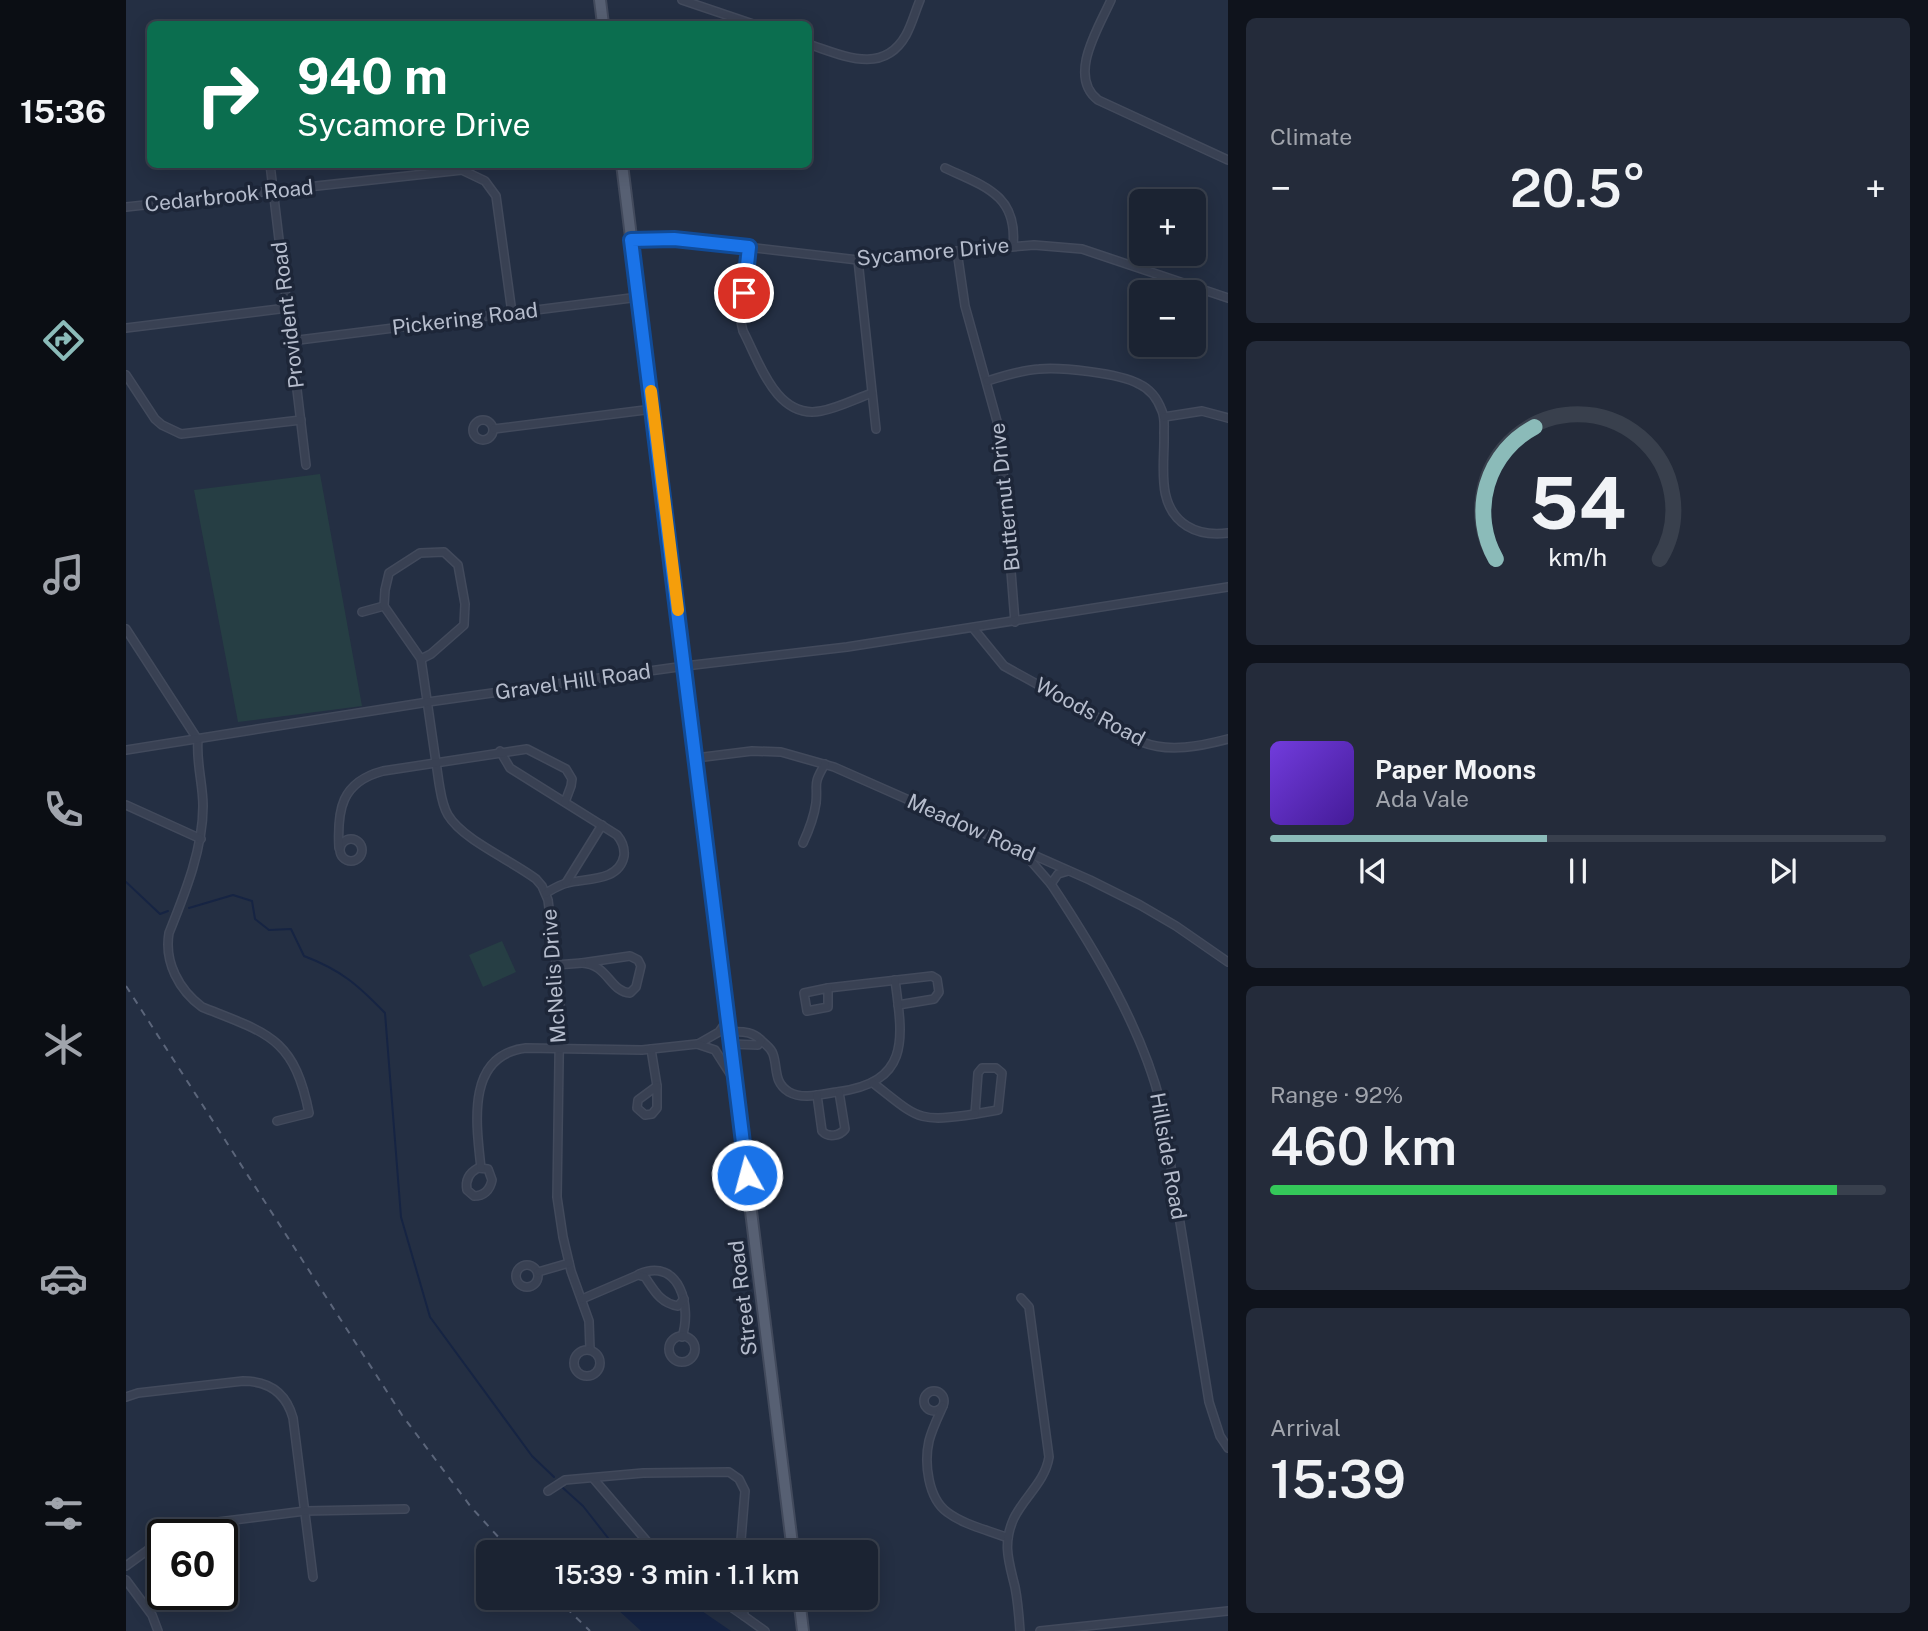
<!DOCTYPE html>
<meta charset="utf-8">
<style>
body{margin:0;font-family:"Public Sans",sans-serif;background:#242b3a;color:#f1f3f6;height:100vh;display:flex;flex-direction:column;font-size:26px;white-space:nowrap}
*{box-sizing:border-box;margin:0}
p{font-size:23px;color:#a0a4ac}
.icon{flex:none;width:38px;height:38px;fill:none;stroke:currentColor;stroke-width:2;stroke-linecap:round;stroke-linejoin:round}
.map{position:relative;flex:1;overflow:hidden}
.sheet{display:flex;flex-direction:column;gap:18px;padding:18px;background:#0f131c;width:700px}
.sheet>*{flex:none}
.hud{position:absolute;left:21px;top:21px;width:665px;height:147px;border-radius:10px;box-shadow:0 4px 18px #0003,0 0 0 2px #39404d;background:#0b6e4f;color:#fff;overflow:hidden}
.tools{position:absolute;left:1003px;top:189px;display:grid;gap:14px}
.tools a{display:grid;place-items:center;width:77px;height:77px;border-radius:10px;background:#1b2332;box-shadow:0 4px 18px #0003,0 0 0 2px #39404d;font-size:35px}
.speed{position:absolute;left:21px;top:1519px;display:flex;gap:14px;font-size:35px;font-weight:700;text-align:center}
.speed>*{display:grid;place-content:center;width:91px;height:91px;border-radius:50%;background:#1b2332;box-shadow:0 4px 18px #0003,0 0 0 2px #39404d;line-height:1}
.speed .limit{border:4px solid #111;border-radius:10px;background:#fff;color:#111}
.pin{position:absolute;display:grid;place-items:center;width:60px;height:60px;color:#fff;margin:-30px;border:4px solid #fff;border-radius:50%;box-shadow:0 2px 7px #0007}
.me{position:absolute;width:77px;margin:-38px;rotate:353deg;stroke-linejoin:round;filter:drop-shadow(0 0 5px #0008)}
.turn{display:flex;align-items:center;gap:24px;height:147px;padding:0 35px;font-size:32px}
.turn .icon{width:91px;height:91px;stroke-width:2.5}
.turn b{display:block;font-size:49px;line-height:60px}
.big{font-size:52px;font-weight:600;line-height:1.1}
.sheet .widget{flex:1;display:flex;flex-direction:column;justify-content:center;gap:10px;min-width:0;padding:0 24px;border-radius:10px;background:#242b3a}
.sheet .dial{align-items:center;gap:0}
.dial svg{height:182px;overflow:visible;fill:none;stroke:#39404d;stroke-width:7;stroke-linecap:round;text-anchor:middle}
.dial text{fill:#f1f3f6;stroke:none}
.song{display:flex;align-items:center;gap:21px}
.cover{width:84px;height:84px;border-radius:10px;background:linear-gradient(135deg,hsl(260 70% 55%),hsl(260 70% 35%))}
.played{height:7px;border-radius:4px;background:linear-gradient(90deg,#8bbbb9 45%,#39404d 45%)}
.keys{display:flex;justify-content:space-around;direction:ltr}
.heat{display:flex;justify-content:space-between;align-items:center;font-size:38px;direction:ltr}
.charge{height:10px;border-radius:5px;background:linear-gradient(90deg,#34c759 92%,#39404d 0)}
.trip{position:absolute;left:350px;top:1540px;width:402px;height:70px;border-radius:10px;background:#1b2332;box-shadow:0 4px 18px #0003,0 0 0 2px #39404d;font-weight:600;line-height:70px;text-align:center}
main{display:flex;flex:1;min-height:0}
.tabs{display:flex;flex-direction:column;width:126px;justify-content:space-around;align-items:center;background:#0b0e14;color:#a0a4ac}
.tabs .icon{width:49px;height:49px}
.tabs .on{color:#8bbbb9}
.tabs b{font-size:32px;color:#f1f3f6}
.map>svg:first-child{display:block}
.green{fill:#263e44}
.water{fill:#162443}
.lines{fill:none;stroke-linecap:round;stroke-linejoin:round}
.stream{stroke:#162443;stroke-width:2}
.minor-casing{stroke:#424a5c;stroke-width:10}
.primary-casing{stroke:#424a5c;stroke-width:14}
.minor{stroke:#394153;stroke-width:7}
.primary{stroke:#576073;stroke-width:10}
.rail{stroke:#5b657a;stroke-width:2;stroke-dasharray:7 7;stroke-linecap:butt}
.route-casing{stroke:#114b97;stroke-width:18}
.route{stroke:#1a73e8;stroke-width:12}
.slow{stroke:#f59e0b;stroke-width:12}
.labels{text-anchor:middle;stroke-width:7;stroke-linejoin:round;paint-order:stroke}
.street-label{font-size:21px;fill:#b6bdcd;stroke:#1d2638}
</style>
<main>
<nav class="tabs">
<b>15:36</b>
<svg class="icon on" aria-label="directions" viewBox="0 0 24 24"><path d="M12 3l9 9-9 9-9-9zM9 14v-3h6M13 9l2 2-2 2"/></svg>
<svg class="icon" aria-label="music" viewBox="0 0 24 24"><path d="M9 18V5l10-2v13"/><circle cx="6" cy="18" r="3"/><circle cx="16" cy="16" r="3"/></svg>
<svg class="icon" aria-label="phone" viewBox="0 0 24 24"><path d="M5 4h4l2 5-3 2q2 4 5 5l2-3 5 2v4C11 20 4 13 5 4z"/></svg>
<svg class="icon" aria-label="climate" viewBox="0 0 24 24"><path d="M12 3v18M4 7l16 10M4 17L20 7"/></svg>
<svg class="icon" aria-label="car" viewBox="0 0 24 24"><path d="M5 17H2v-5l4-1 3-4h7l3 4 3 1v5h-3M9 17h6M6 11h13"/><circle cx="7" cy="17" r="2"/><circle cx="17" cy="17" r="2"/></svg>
<svg class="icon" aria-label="filters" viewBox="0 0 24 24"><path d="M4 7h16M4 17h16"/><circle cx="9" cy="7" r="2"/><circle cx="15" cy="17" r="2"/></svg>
</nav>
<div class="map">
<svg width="1102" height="1631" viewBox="0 0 1102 1631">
<rect width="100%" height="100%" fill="#242f43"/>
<!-- green -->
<g class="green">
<path d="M 194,474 L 236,706 L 112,722 L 68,490 Z"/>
<path d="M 376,941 L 390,972 L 357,987 L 343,955 Z"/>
</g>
<!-- water -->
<path class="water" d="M 479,1598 L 557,1598 L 605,1631 L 515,1631 Z"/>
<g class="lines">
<!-- stream -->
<g class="stream">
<path d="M 0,882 L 34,914 L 42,911"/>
<path d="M 63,908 L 107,895 L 126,901 L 129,919 L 143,930 L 165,929 L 178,956 C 215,970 232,985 259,1013 L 275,1217 L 304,1317 L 406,1456 L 428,1477"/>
<path d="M 437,1488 L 457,1506 L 493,1552"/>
</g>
<!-- minor casing -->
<g class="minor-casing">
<g id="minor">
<path d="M 556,0 L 627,24"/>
<path d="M 985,0 C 973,27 941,76 972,100 L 1102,160"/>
<path d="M 682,44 C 716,55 757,76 780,35 C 786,24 789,12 794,0"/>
<path d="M 144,164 L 180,465"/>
<path d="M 819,168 C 858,186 892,195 887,246"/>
<path d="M 0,207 L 336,170 L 359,181 L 370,196 L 386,313"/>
<path d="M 505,240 L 570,241 L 732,260 L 908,245 L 956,249 L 1102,298"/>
<path d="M 623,247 L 615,322 L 617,331 C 633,361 650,420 695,411 C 712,408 729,399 746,393"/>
<path d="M 831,251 L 839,306 L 874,432 L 889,622"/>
<path d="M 732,260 L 750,429"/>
<path d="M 0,328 L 161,308"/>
<path d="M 165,341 L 513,297"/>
<path d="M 0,375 L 29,419 L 36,425 L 55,434 L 175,420"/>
<path d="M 861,381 C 878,376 895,370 913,369 C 935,367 993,373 1013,384 C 1024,389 1032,400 1036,411 C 1039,418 1038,426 1038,433 C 1039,465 1029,506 1061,526 C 1074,534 1087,535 1102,533"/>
<path d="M 1038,417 L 1076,411 L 1102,418"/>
<circle cx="357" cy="430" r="10"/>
<path d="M 368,429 L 527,409"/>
<path d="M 236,612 L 258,606"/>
<path d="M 847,628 L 878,666 L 1016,742 C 1043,753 1075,746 1102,739"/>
<path d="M 0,629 L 72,740 C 70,762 77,784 77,806 C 77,849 59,893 43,933 C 38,962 53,990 76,1007 C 141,1033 168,1037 183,1113 L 151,1121"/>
<path d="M 295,659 L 305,654 L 338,625 L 339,604 L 332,565 L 318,552 L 294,553 L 263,573 L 259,590 L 258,606 L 295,659 L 313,783 C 315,794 316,805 322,815 C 337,840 385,860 410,879 L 416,886 L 422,900 L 434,995 L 431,1197 L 437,1237 L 445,1271 L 463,1321 L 464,1349"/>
<path d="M 0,750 L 302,702 L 559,666 L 721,647 L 1102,587"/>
<path d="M 374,751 L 384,768 L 491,835 C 496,841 499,847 498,856 C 493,882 460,878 441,883 C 433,885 427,889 420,893"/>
<path d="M 570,758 L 626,751 L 655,752 L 708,767 L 964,880 L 1014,905 L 1050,926 L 1102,962"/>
<path d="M 0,805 L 75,839"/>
<circle cx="225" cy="850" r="11"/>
<path d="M 677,843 C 683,830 688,817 690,803 C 692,782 686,786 699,764"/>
<path d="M 213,848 C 211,810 215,782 257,771 L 401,749 L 440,769 L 446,779 L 445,786 L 439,802"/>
<path d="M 898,853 L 925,884 L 932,874 L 942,871"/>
<path d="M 440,883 L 476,825"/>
<path d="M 925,884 C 969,950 1016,1028 1035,1105 L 1083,1402 L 1094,1436 L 1102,1448"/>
<path d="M 504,956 L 512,960 L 515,966 L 510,987 L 504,993 C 484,992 482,964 456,963 Z"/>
<path d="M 430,965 L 456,963"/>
<path d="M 702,988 L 806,976 L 811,979 L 813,992 L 808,999 L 772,1005"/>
<path d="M 702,988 L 702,1007 L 681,1011 L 678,993 Z"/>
<path d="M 604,1032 C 618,1031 628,1032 637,1042 C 641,1046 645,1048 647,1054 C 652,1068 647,1082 663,1092 C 677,1100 696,1094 711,1092 C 785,1082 777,1039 769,980"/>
<path d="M 572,1044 L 593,1032 L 600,1022"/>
<path d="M 605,1044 L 632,1045 L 635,1041"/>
<path d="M 525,1049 L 531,1086"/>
<path d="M 856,1068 L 870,1068 L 876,1073 L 872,1110 L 849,1114 L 852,1073 Z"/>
<path d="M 747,1083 C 792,1118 790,1123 849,1114"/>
<path d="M 531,1086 L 531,1108 L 526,1114 L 519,1115 L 511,1108 L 512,1100 Z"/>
<path d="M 691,1095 L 696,1131 C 702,1138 714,1136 719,1129 L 713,1092"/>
<path d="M 352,1168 L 362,1169 L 366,1180 C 364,1190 358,1196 348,1196 L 341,1190 C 339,1180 343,1173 352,1168 Z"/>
<path d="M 355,1168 C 350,1123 340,1055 400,1048 L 516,1050 L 571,1044 L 589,1050 L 605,1075"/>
<circle cx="401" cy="1276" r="11"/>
<path d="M 412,1272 L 443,1263"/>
<path d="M 513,1274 C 554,1257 566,1307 556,1337"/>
<path d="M 456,1299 L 512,1275 L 519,1277 C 528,1290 534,1303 552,1306 L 558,1299"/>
<circle cx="556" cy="1349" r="13"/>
<circle cx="461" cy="1363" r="13"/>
<circle cx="808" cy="1401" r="10"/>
<path d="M 0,1397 L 12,1393 L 117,1381 C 143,1381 160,1393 167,1418 L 187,1577"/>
<path d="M 817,1406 C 812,1417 806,1429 803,1441 C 798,1463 802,1498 821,1512 C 838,1525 862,1530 882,1538"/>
<path d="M 467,1478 L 530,1552"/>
<path d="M 422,1491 L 439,1480 L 517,1473 L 603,1472 L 613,1479 L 619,1491 L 614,1552"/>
<path d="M 42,1535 L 68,1525 L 179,1511 L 279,1509"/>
<path d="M 0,1566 L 37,1539"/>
<path d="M 0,1580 L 26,1615 L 32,1631"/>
<path d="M 592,1598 L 618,1616 L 617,1598"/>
<path d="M 618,1616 L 639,1631"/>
<path d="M 894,1631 C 893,1616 892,1602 889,1587 C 883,1562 876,1544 888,1518 C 899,1496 919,1482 923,1457 L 903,1307 L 895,1298"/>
<path d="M 914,1631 L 1102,1611"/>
</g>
</g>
<!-- primary casing -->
<g class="primary-casing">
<g id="primary">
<path d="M 474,0 L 477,24"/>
<path d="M 496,164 L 667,1552"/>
<path d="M 673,1598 L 677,1631"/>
</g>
</g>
<!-- minor -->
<use href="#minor" class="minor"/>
<!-- primary -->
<use href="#primary" class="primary"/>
<!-- rail -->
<g class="rail">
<path d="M 0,986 L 276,1415 L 345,1507 L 386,1552"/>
<path d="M 430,1598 L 464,1631"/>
</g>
</g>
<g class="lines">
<!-- route casing -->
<g class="route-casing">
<path id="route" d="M 618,293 L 623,247 L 548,239 L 505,240 L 621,1175"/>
</g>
<!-- route -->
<use href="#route" class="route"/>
<!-- slow -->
<path class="slow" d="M 525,391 L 552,610"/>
</g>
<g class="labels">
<!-- street labels -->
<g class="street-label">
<text transform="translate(103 196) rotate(-6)" y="7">Cedarbrook Road</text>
<text transform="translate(807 252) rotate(-5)" y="7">Sycamore Drive</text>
<text transform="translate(162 315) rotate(-97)" y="7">Provident Road</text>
<text transform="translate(339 319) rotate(-7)" y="7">Pickering Road</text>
<text transform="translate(879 497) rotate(-96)" y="7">Butternut Drive</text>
<text transform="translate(447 682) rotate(-8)" y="7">Gravel Hill Road</text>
<text transform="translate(964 712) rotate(28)" y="7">Woods Road</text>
<text transform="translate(845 828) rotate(24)" y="7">Meadow Road</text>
<text transform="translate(428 976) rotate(-94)" y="7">McNelis Drive</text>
<text transform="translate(1042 1156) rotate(80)" y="7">Hillside Road</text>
<text transform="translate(617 1298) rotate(-97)" y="7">Street Road</text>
</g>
</g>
</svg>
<div class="tools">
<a>+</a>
<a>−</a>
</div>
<div class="speed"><div class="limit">60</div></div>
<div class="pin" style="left:618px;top:293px;background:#d93025"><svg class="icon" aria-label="arrive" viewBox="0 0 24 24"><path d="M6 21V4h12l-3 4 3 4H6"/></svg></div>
<svg class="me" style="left:621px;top:1175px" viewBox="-20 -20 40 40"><circle r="17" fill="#1a73e8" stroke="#fff" stroke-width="3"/><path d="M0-11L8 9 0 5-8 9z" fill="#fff"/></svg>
<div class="trip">15:39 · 3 min · 1.1 km</div>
<div class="hud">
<div class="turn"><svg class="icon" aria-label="right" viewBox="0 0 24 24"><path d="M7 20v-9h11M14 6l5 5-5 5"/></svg><div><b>940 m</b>Sycamore Drive</div></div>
</div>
</div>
<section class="sheet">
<div class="widget"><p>Climate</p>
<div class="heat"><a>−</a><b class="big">20.5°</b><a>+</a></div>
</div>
<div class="widget dial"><svg viewBox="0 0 100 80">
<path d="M14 69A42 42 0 1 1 86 69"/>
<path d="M14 69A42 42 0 0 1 31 11" stroke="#8bbbb9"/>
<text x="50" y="56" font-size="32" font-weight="700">54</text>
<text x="50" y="72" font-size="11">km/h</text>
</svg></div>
<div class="widget">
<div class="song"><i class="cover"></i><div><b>Paper Moons</b><p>Ada Vale</p></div></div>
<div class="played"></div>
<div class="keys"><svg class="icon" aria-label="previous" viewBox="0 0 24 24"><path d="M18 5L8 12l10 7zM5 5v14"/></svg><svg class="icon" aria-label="pause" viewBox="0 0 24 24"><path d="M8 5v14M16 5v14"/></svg><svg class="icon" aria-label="next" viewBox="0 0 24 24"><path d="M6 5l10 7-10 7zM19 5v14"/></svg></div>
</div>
<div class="widget"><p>Range · 92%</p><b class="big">460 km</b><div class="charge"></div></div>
<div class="widget"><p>Arrival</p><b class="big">15:39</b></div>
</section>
</main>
